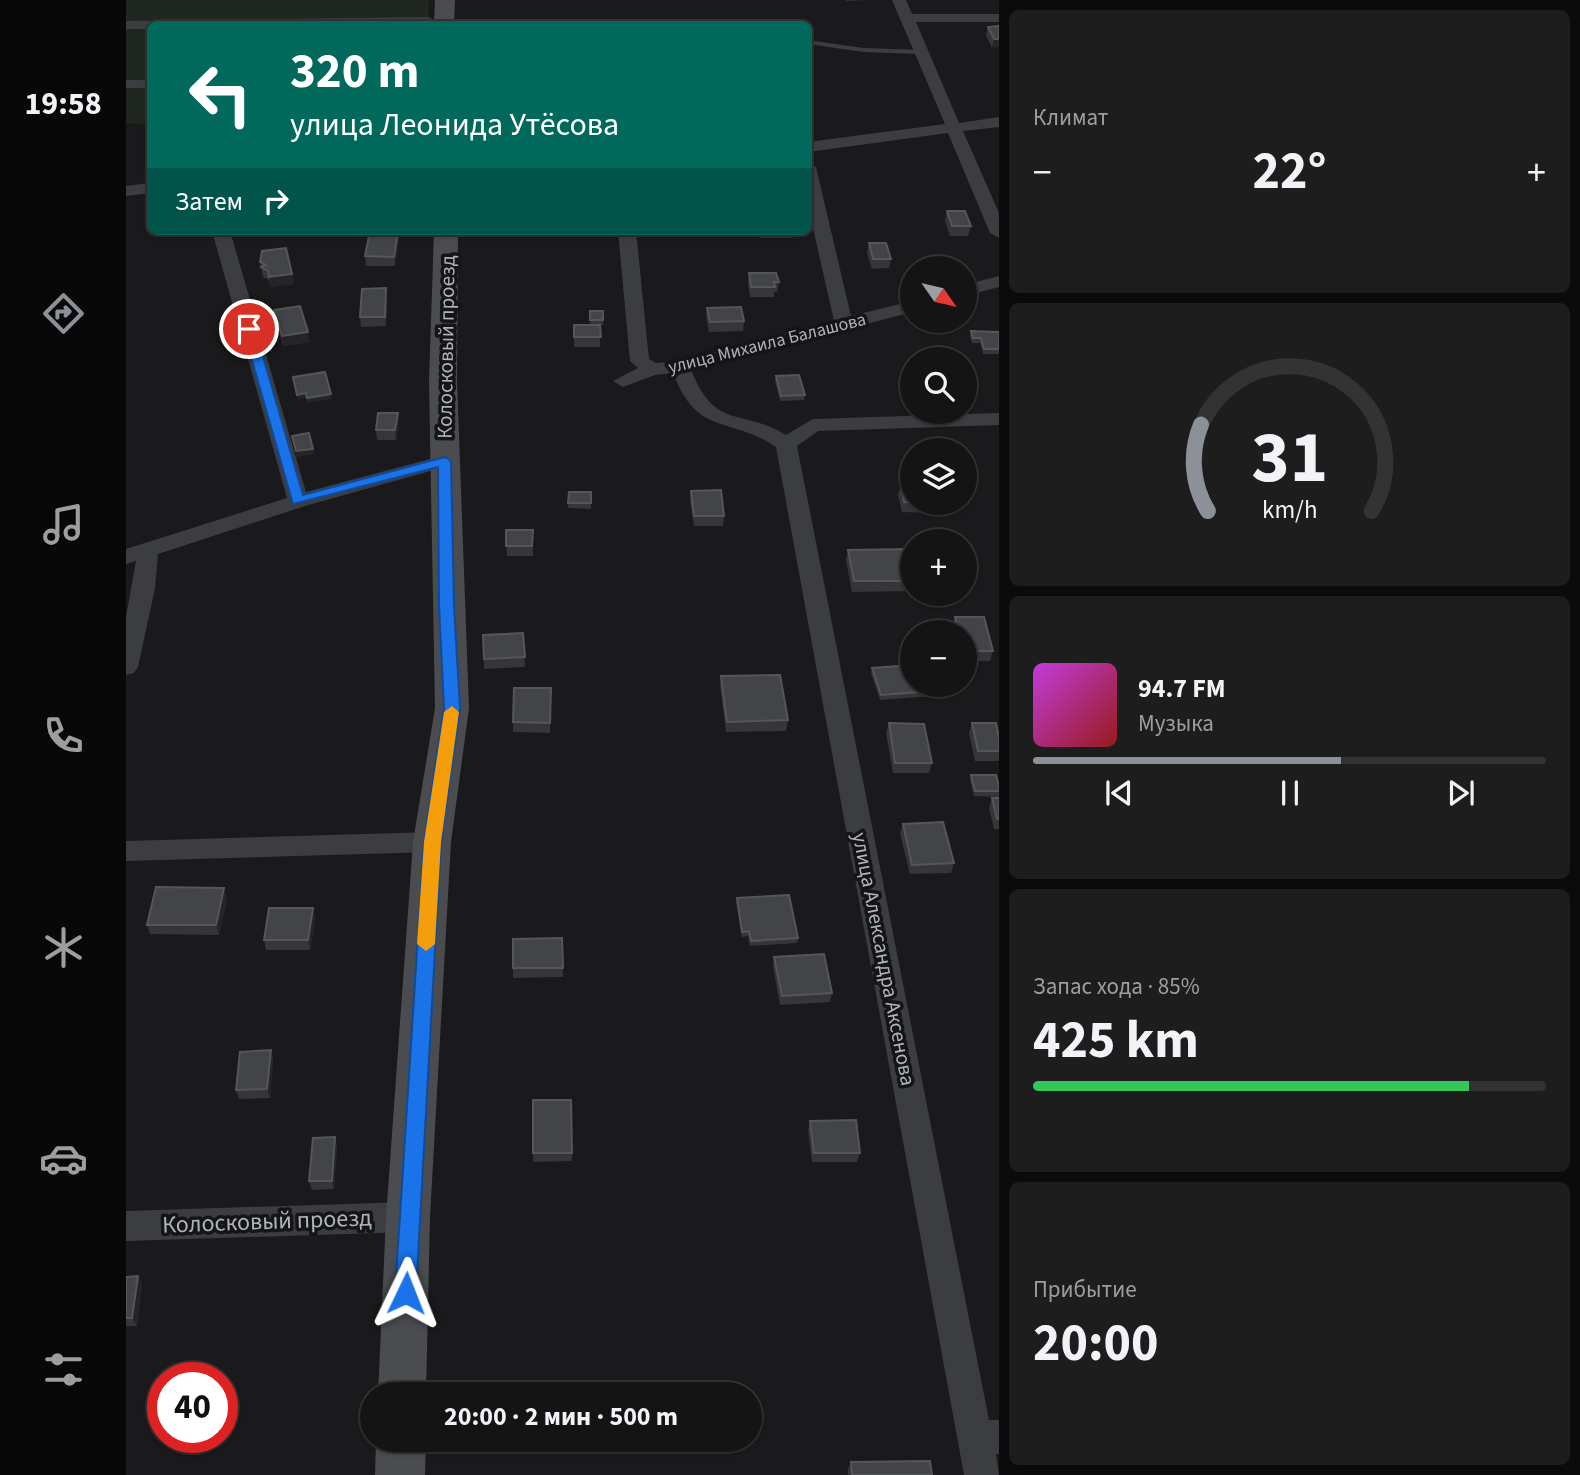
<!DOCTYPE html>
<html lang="ru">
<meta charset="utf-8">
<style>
body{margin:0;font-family:"Source Sans 3",sans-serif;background:#1d1d1e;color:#f1f3f6;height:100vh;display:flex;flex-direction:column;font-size:26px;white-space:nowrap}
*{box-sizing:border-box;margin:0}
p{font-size:23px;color:#9d9ea0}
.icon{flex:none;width:38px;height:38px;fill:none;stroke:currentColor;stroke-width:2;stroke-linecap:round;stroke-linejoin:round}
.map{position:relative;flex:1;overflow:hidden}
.sheet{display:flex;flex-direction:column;gap:10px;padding:10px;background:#0b0b0c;width:581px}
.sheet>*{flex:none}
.top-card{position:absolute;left:21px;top:21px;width:665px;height:214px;border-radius:10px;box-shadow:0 2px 5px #0004,0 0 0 2px #333334;background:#00695c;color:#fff;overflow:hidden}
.needle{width:46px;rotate:124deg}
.buttons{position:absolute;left:774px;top:256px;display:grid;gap:14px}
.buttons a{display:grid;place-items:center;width:77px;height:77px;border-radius:50%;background:#141415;box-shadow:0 2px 5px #0004,0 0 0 2px #333334;font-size:35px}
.speed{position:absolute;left:21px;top:1362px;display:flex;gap:14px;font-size:35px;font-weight:700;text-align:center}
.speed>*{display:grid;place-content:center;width:91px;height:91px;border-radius:50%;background:#141415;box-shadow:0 2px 5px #0004,0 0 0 2px #333334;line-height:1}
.speed .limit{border:10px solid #d22;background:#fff;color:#111}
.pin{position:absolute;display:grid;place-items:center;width:60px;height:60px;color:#fff;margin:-30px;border:4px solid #fff;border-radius:50%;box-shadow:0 2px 7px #0007}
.me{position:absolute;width:77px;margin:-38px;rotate:2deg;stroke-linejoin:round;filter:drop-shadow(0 0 5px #0008)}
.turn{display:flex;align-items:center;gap:24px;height:147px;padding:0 28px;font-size:32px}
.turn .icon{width:91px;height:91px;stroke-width:2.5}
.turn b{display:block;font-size:49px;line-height:60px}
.then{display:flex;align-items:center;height:66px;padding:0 28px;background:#0003;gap:14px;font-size:26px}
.big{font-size:52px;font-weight:700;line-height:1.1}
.sheet .tile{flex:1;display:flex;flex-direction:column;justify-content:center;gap:10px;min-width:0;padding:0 24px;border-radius:10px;background:#1d1d1e}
.sheet .dial{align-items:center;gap:0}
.dial svg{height:182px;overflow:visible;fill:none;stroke:#333334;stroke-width:7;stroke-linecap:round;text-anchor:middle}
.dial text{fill:#f1f3f6;stroke:none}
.song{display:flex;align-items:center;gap:21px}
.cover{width:84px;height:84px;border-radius:10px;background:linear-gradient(135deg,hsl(290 70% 55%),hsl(0 70% 35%))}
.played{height:7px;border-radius:4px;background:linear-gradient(90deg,#8c9099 60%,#333334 60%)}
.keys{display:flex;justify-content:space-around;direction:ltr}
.heat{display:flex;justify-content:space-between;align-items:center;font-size:38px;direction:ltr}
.charge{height:10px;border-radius:5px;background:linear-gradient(90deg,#34c759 85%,#333334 0)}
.trip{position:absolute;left:234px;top:1382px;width:402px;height:70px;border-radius:35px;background:#141415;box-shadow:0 2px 5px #0004,0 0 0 2px #333334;font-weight:700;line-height:70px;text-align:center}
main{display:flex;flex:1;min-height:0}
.tabs{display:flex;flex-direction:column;width:126px;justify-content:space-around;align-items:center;background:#080808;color:#9d9ea0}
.tabs .icon{width:49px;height:49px}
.tabs .selected{color:#8c9099}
.tabs b{font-size:32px;color:#f1f3f6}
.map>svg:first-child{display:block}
.green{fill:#202620}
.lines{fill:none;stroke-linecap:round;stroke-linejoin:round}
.lane{fill:#3b3d40;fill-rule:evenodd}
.street{fill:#3b3d40;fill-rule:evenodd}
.secondary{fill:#4a4c50;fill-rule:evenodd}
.wall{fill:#36363a}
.shaded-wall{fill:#252528}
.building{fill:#434447;stroke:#545659;stroke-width:2}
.route{fill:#1a73e8;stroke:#114b97;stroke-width:2}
.slow{fill:#f59e0b}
.labels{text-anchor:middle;stroke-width:7;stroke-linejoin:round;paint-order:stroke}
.far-street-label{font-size:18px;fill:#aeb4ba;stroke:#151517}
.street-label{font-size:21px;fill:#aeb4ba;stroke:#151517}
.near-street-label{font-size:24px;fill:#aeb4ba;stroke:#151517}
</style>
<main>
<nav class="tabs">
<b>19:58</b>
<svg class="icon selected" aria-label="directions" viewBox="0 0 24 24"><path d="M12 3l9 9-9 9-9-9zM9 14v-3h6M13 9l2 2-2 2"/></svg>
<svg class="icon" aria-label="music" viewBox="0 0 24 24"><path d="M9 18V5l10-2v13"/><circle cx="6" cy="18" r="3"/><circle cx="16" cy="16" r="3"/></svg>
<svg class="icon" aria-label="phone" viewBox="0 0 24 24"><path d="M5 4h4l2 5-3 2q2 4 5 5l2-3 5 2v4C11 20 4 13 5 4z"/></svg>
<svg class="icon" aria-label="climate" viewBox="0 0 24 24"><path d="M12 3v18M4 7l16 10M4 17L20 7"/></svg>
<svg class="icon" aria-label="car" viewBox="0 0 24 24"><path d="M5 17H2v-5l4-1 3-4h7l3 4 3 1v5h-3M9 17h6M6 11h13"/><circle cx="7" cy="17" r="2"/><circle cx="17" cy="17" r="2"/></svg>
<svg class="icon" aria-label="filters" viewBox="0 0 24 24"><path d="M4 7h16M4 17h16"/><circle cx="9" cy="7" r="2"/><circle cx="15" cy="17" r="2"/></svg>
</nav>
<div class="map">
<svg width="873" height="1475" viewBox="0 0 873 1475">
<rect width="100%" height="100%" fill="#1a1a1c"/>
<!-- green -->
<path class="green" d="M 0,0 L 303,0 L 302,24 L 24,24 L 24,125 L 0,123 Z"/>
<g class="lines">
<!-- lane -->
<path class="lane" d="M 682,40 L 737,48 L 796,50 L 800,52 L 796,54 L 737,52 L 682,44 Z"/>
<!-- street -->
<g class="street">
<path d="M 766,0 L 780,0 L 786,14 L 873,14 L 873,22 L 790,22 L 833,123 L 873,117 L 873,127 L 837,131 L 873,213 L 873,238 L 864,233 L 822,133 L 682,152 L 682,142 L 819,124 Z"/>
<path d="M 300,17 L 305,18 L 305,24 L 24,24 L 24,29 L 0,29 L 0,21 Z"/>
<rect x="0" y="80" width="24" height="8"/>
<path d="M 682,162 L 690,167 L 725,316 L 786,301 L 786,312 L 565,370 C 590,431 613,407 660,435 L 687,419 L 873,413 L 873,425 L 692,431 L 671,446 L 863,1420 L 873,1420 L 873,1454 L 870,1454 L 873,1475 L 838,1475 L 650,447 C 603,415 572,438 547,373 L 529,375 L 497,387 L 487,381 L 512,368 L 504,361 L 492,231 L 510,231 L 523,359 L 530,363 L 554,361 L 708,321 L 682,206 Z"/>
<path d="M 24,183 L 24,193 L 0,196 L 0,186 Z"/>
<path d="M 86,231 L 104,231 L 180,492 L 319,455 L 329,461 L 326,465 L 179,506 L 32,554 L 29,588 L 12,667 L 8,673 L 0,675 L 0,617 L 10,561 L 0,564 L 0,549 L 161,498 Z"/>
<path d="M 873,276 L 873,287 L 838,296 L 838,285 Z"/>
<path d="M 306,832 L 315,835 L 319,842 L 315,849 L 306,852 L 0,861 L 0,841 Z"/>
<path d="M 282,1202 L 293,1206 L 298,1217 L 293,1228 L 282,1232 L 0,1241 L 0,1211 Z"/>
</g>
<!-- secondary -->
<g class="secondary">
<path d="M 309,0 L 329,0 L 328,24 L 308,24 Z"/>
<path d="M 308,231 L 332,231 L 331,381 L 343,708 L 325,842 L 304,1217 L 300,1395 L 252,1395 L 260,1217 L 287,842 L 309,708 L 303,381 Z"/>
<path d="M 250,1440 L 300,1440 L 299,1475 L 249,1475 Z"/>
</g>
</g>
<!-- wall -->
<g class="wall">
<path d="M 720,0 L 739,0 L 721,1 Z"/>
<path d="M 873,26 L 866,48 L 860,35 L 862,27 Z"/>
<path d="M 821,211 L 845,226 L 842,236 L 824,236 L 819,221 Z"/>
<path d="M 272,231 L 273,241 L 269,266 L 240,266 L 239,256 Z"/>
<path d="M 425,231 L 443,231 L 443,236 L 426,237 Z"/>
<path d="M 634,231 L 667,231 L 667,238 L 635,238 Z"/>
<path d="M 743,243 L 765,259 L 763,268 L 746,269 L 741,253 Z"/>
<path d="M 134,262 L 166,274 L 168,284 L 144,287 L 143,280 L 137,277 Z"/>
<path d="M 623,273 L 653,282 L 651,292 L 648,292 L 648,297 L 624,297 L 622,283 Z"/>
<path d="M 261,298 L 260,326 L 235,327 L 234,317 Z"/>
<path d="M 581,308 L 618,321 L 617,331 L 583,332 L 580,317 Z"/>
<path d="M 148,310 L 184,342 L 157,346 L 150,320 Z"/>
<rect x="464" y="311" width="13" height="14"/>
<rect x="448" y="325" width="26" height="22"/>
<path d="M 845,331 L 873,332 L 873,354 L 857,354 L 854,343 L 846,343 L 844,336 Z"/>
<path d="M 650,376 L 679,395 L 678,400 L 654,401 L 649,381 Z"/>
<path d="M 273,423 L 270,440 L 251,440 L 250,430 Z"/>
<path d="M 775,485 L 809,503 L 807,513 L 776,512 L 772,495 Z"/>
<path d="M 565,491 L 598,516 L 597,526 L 568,526 L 564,501 Z"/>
<path d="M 443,492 L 465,492 L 465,509 L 442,508 Z"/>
<path d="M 380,530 L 407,530 L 407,556 L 381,556 Z"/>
<path d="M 786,549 L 786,591 L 726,592 L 720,560 L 722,550 Z"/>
<path d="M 829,617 L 867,651 L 864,661 L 838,661 L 838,632 L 828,632 L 826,627 Z"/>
<path d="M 397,633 L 399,667 L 358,669 L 357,635 Z"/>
<path d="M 746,668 L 807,691 L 806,696 L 754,700 L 745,673 Z"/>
<path d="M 595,676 L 662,720 L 660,731 L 600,732 L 594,686 Z"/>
<path d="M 425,688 L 424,733 L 387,732 L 387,722 Z"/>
<path d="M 763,723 L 806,763 L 803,773 L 767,773 L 760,733 Z"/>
<path d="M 846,723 L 873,737 L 873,761 L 849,761 L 843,733 Z"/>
<path d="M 845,775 L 873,786 L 873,797 L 848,796 L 844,780 Z"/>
<path d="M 866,798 L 873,798 L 873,829 L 868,829 L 863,808 Z"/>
<path d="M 777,824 L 828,863 L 825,873 L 784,874 L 774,834 Z"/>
<path d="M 101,898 L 93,935 L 24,934 L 21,925 Z"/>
<path d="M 611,898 L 672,938 L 671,943 L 624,946 L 622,936 L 616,937 L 610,902 Z"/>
<path d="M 187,908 L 189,918 L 184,950 L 140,950 L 138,940 Z"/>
<path d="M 436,938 L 437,977 L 387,978 L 387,968 Z"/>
<path d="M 648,957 L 706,993 L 704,1002 L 654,1005 L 647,966 Z"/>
<path d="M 145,1050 L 147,1060 L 144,1098 L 113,1099 L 110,1090 Z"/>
<path d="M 407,1100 L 445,1100 L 446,1161 L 407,1162 Z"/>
<path d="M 684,1121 L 734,1153 L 731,1162 L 686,1162 L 682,1130 Z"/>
<path d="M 209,1137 L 211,1146 L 208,1189 L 186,1190 L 183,1181 Z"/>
<path d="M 0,1277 L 16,1284 L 11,1326 L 0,1326 Z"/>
<path d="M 725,1462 L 806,1475 L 722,1475 L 722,1469 Z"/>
</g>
<!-- shaded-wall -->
<g class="shaded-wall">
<path d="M 868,39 L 873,39 L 873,47 L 866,48 Z"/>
<path d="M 130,231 L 154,231 L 155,234 L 131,237 Z"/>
<path d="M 272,231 L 273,241 L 269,266 L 268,257 Z"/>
<path d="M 166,274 L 168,284 L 144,287 L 143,277 Z"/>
<path d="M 260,288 L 261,298 L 260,326 L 259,317 Z"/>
<path d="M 182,332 L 184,342 L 157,346 L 156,336 Z"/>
<path d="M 180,393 L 180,398 L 172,400 L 171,395 Z"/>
<path d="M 205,394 L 206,399 L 181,403 L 181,398 Z"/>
<path d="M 272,413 L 273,423 L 270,440 L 269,430 Z"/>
<path d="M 187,449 L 188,454 L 170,457 L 170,451 Z"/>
<path d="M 98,888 L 101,898 L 93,935 L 90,925 Z"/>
<path d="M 187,908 L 189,918 L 184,950 L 182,940 Z"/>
<path d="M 145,1050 L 147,1060 L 144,1098 L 141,1089 Z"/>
<path d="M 209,1137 L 211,1146 L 208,1189 L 206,1181 Z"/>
<path d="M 12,1276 L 16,1284 L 11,1326 L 6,1318 Z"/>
</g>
<!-- building -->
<g class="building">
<path d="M 873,26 L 873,39 L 868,39 L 862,27 Z"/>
<path d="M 821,211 L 839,211 L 845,226 L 826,226 Z"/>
<path d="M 244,231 L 272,231 L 268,257 L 239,256 Z"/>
<path d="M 635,231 L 667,231 L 668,233 L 636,233 Z"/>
<path d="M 743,243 L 760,243 L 765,259 L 747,259 Z"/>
<path d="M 160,248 L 166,274 L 143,277 L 142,271 L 135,267 L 140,265 L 134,262 L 136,251 Z"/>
<path d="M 623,273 L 650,273 L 653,282 L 648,282 L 649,287 L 625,287 Z"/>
<path d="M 260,288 L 259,317 L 234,317 L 236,289 Z"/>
<path d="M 174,306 L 182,332 L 156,336 L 148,310 Z"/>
<path d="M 615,307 L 618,321 L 584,322 L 581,308 Z"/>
<rect x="464" y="311" width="13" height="9"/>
<path d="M 448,325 L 474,325 L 475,337 L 448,337 Z"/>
<path d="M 845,331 L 873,332 L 873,349 L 858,349 L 855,338 L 847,338 Z"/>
<path d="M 199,372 L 205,394 L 181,398 L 180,393 L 171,395 L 167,377 Z"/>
<path d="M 673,375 L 679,395 L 655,396 L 650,376 Z"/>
<path d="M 252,413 L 272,413 L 269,430 L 250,430 Z"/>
<path d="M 183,433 L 187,449 L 170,451 L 166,436 Z"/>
<path d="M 775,485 L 786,485 L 786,502 L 809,503 L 778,502 Z"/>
<path d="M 595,490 L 598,516 L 568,516 L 565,491 Z"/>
<path d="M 443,492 L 465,492 L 465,503 L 442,503 Z"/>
<path d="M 380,530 L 407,530 L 406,546 L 380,546 Z"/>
<path d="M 786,549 L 786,581 L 728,581 L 722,550 Z"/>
<path d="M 829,617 L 858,617 L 867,651 L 838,651 L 838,632 L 833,632 Z"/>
<path d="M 397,633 L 399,657 L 358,659 L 357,635 Z"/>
<path d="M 786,665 L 786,684 L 805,684 L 807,691 L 755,695 L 746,668 Z"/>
<path d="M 654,675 L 662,720 L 601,722 L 595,676 Z"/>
<path d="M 388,688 L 425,688 L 424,723 L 387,722 Z"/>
<path d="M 763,723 L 798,724 L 806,763 L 769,763 Z"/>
<path d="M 846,723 L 870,723 L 873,737 L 873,751 L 852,751 Z"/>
<path d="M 845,775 L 870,775 L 873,786 L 873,791 L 849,791 Z"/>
<path d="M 866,798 L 873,798 L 873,819 L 871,819 Z"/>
<path d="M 817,822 L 828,863 L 786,865 L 777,824 Z"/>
<path d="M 30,887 L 98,888 L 90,925 L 21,925 Z"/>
<path d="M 663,895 L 672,938 L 625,941 L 623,931 L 616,932 L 611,898 Z"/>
<path d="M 143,908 L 187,908 L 182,940 L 138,940 Z"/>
<path d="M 436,938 L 437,968 L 387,968 L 387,939 Z"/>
<path d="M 698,954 L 706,993 L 656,996 L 648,957 Z"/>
<path d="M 145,1050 L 141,1089 L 110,1090 L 114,1052 Z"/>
<path d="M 407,1100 L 445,1100 L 446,1153 L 407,1153 Z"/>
<path d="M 730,1120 L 734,1153 L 688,1153 L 684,1121 Z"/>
<path d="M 209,1137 L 206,1181 L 183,1181 L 187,1138 Z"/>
<path d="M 12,1276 L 6,1318 L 0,1318 L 0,1277 Z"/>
<path d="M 804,1461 L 806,1475 L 726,1475 L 725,1462 Z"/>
</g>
<!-- route -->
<path class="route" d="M 123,326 L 129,329 L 177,495 L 319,457 L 325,461 L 328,606 L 334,708 L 315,842 L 290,1293 L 287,1300 L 280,1303 L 272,1300 L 269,1293 L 298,842 L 318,708 L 313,606 L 312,467 L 167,504 L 117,329 Z"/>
<!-- slow -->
<path class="slow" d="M 326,706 L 333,712 L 315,842 L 309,944 L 300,951 L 291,944 L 298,842 L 318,712 Z"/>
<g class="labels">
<!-- far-street labels -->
<g class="far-street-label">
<text transform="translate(641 343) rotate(-14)" y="6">улица Михаила Балашова</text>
</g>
<!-- street labels -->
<g class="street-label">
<text transform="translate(320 347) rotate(-89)" y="7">Колосковый проезд</text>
<text transform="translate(758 959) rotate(79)" y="7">улица Александра Аксенова</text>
</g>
<!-- near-street labels -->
<g class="near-street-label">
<text transform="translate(141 1221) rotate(-2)" y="8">Колосковый проезд</text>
</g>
</g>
</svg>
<div class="buttons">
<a><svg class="needle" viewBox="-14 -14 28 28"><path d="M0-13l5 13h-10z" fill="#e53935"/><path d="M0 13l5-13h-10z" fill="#9d9ea0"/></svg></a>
<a><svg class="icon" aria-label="search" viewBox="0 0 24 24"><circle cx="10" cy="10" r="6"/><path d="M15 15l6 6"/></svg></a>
<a><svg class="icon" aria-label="layers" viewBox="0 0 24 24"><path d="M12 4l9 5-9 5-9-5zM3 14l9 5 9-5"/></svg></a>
<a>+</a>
<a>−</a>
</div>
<div class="speed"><div class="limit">40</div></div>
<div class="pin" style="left:123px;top:329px;background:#d93025"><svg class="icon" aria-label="arrive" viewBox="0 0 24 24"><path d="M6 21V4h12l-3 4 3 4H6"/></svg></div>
<svg class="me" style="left:280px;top:1293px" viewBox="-20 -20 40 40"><path d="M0-17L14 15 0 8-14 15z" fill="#1a73e8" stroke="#fff" stroke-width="4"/></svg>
<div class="trip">20:00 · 2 мин · 500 m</div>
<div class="top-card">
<div class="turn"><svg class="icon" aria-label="left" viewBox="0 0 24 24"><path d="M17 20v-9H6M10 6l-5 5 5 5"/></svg><div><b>320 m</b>улица Леонида Утёсова</div></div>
<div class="then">Затем<svg class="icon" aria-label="right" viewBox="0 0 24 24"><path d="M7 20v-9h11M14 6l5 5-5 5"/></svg></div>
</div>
</div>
<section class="sheet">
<div class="tile"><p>Климат</p>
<div class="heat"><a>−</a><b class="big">22°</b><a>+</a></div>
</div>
<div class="tile dial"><svg viewBox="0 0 100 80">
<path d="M14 69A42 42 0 1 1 86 69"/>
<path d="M14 69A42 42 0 0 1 11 31" stroke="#8c9099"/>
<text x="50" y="56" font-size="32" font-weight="700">31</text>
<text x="50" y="72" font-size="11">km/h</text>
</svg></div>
<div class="tile">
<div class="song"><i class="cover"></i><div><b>94.7 FM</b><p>Музыка</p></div></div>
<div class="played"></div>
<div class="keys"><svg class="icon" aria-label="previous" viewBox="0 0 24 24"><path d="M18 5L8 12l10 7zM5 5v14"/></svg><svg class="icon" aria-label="pause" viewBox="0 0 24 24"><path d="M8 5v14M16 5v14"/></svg><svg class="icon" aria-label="next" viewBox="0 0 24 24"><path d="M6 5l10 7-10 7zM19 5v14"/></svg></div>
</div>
<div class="tile"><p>Запас хода · 85%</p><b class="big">425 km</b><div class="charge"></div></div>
<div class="tile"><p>Прибытие</p><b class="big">20:00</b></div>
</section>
</main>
